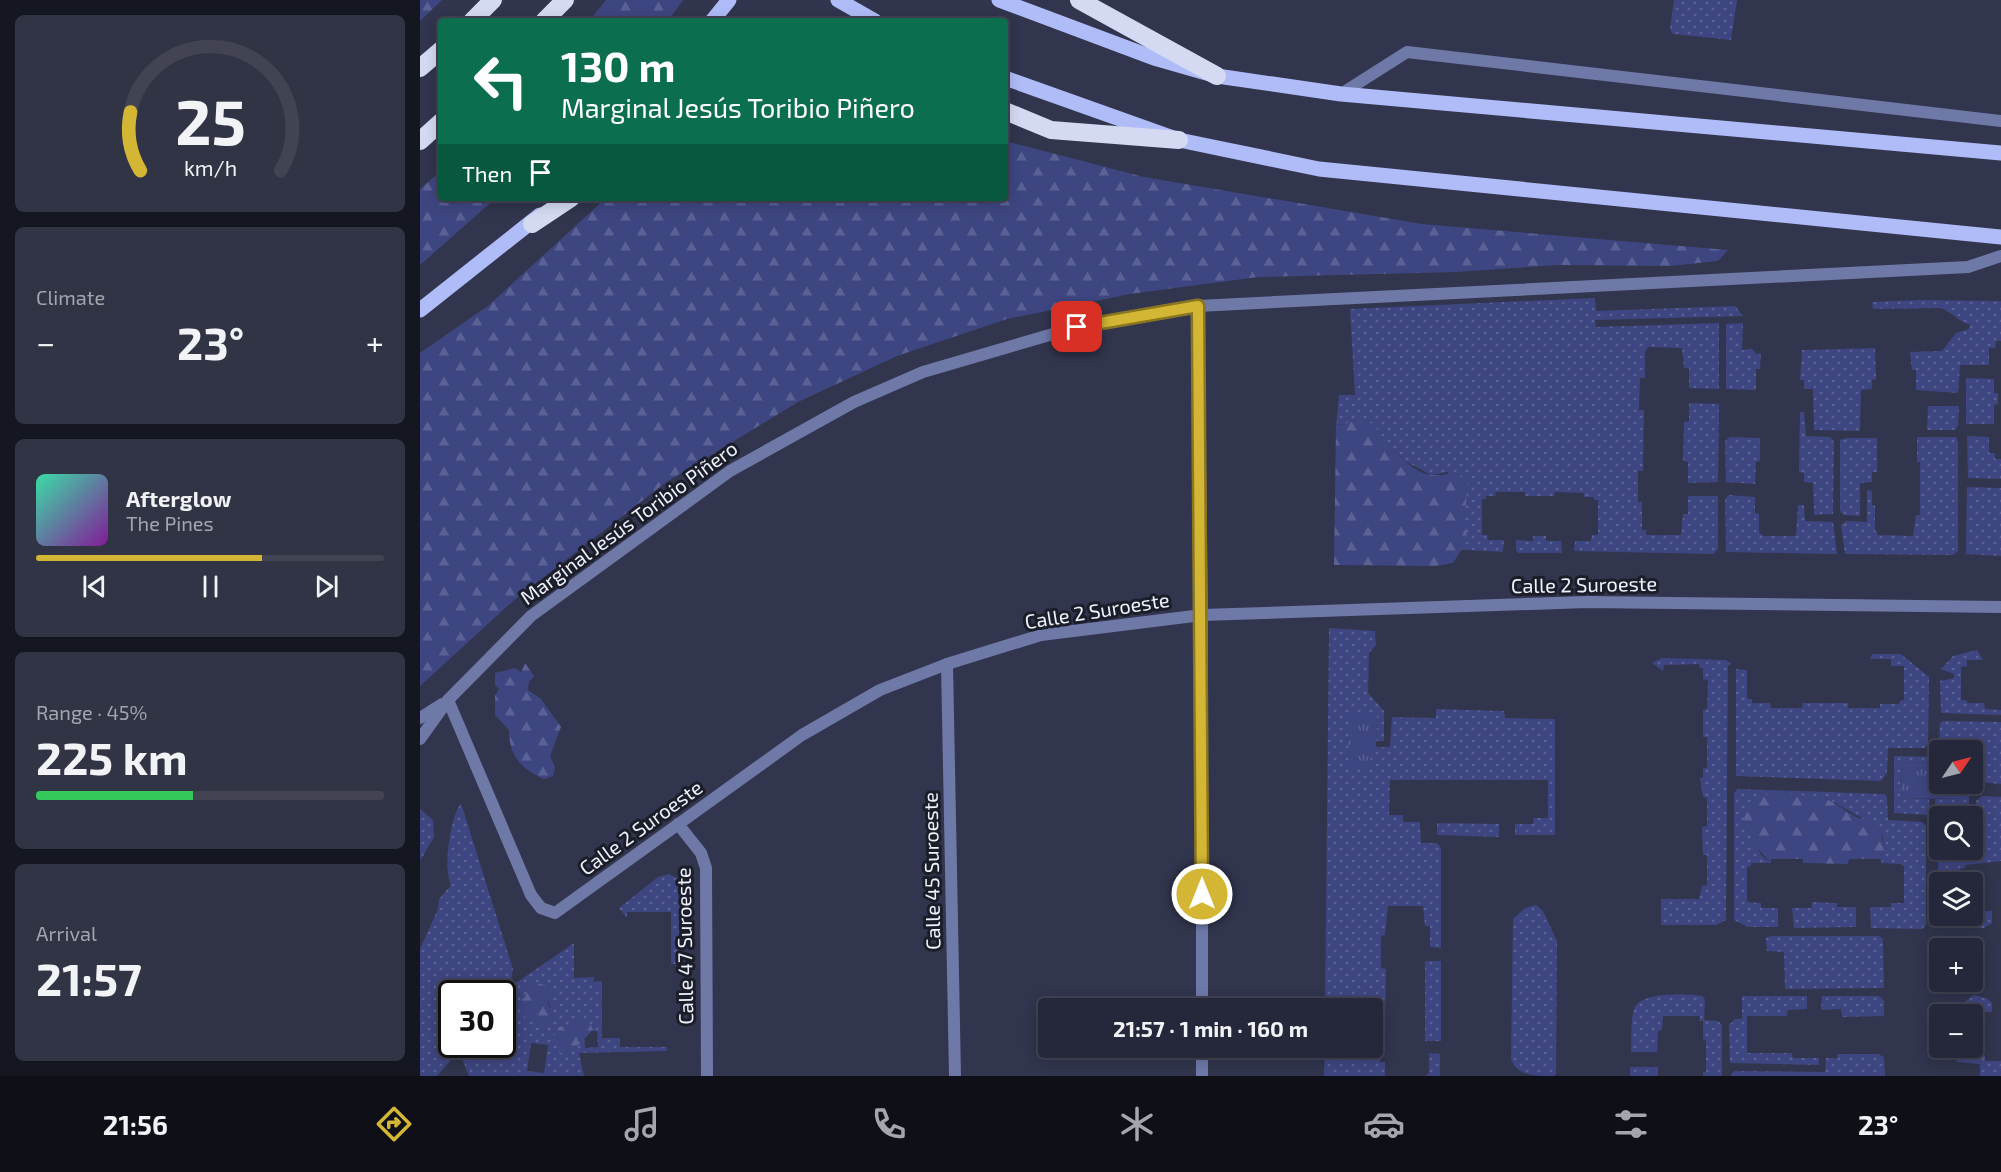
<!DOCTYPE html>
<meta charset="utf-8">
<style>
body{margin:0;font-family:"Exo 2",sans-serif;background:#313445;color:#f1f3f6;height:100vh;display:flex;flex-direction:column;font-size:22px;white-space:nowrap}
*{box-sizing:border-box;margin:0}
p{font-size:20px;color:#a3a6af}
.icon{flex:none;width:33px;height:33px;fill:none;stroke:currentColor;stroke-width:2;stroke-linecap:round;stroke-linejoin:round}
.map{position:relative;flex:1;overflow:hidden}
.drawer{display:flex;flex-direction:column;gap:15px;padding:15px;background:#141620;width:420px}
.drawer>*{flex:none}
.guide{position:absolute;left:18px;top:18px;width:570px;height:183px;border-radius:6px;box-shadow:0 3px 15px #0003,0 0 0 2px #424454;background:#0b6e4f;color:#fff;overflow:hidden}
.needle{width:39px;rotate:55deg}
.controls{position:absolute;left:1509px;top:740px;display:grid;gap:12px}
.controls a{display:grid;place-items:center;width:54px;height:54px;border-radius:6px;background:#25283a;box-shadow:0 3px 15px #0003,0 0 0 2px #424454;font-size:30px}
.speed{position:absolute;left:18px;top:980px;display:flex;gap:12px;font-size:30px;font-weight:700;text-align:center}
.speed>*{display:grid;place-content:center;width:78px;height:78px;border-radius:50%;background:#25283a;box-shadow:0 3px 15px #0003,0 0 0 2px #424454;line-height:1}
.speed .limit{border:3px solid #111;border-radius:9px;background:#fff;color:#111}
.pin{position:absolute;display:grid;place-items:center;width:51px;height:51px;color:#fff;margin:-26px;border-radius:12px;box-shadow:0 3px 9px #0006}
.me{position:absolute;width:66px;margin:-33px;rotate:0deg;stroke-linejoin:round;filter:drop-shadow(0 0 4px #0008)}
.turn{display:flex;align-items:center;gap:21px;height:126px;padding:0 24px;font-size:27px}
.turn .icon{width:78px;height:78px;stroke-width:2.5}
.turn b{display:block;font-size:42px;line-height:51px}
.then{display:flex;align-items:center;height:57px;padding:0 24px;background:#0003;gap:12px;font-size:22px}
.big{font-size:45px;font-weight:700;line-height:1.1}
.drawer .widget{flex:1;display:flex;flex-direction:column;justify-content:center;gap:9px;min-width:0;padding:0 21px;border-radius:9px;background:#313445}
.drawer .dial{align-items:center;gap:0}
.dial svg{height:156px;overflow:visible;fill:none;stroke:#424454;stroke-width:7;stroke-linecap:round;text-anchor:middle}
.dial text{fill:#f1f3f6;stroke:none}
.song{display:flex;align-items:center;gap:18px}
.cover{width:72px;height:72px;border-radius:9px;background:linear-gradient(135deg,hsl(160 70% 55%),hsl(290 70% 35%))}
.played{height:6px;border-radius:3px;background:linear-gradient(90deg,#d4b635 65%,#424454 65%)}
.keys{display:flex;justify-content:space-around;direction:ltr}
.heat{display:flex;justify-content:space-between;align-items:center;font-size:33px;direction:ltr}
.charge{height:9px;border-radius:4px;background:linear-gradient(90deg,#34c759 45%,#424454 0)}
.trip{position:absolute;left:618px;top:998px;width:345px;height:60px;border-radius:6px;background:#25283a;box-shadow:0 3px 15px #0003,0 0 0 2px #424454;font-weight:700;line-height:60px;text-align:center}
.dock{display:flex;height:96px;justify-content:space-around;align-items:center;background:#0f1017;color:#a3a6af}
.dock .icon{width:42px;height:42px}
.dock .on{color:#d4b635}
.dock b{font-size:27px;color:#f1f3f6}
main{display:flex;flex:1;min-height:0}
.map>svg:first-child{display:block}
.grass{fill:url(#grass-dots);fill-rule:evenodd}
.forest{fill:url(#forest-firs)}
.park{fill:url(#park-tufts)}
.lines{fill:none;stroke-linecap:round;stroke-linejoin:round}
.street{stroke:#6f79a8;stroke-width:12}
.primary{stroke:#b0bcf7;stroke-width:15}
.highway{stroke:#d4daf1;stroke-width:18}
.route-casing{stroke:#8a7622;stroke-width:15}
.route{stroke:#d4b635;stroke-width:10}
.labels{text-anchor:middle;stroke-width:6;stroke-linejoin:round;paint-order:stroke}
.street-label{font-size:20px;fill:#eef1fe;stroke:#1b1e29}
</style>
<main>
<section class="drawer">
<div class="widget dial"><svg viewBox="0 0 100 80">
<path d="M14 69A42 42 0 1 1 86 69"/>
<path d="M14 69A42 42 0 0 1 9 39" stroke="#d4b635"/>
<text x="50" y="56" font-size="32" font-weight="700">25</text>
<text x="50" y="72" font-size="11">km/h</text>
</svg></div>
<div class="widget"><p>Climate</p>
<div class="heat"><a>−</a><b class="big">23°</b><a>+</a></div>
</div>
<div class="widget">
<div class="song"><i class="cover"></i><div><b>Afterglow</b><p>The Pines</p></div></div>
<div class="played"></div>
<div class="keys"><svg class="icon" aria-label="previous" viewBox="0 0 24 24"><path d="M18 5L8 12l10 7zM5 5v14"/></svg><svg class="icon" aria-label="pause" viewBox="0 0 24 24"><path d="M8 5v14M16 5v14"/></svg><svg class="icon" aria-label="next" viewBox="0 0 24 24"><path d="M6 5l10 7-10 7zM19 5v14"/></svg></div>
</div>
<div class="widget"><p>Range · 45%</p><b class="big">225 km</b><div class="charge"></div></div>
<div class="widget"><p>Arrival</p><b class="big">21:57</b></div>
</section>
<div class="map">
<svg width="1581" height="1076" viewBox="0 0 1581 1076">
<defs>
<pattern id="grass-dots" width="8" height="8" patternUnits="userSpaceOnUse" patternTransform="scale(1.5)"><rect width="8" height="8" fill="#3e4681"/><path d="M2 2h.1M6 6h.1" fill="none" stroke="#5a6194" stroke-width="1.8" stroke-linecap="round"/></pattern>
<pattern id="forest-firs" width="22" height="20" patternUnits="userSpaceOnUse" patternTransform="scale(1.5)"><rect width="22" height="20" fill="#3e4681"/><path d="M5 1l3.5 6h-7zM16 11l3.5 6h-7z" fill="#5a6194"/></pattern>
<pattern id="park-tufts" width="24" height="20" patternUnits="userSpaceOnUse" patternTransform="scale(1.5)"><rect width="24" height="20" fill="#3e4681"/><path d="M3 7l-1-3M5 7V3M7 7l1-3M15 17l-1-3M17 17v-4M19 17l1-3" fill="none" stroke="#5a6194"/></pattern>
</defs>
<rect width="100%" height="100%" fill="#31354d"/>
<!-- grass -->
<g class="grass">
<path d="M 1254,0 L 1317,0 L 1311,40 L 1253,34 L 1250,29 Z"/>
<path d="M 1175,298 L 1176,311 L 1315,306 L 1323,316 L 1175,320 L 1176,327 L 1299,323 L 1299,389 L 1269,388 L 1269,368 L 1264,368 L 1262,348 L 1228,347 L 1225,352 L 1225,378 L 1220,378 L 1219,410 L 1224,410 L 1223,471 L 1218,471 L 1218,502 L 1222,502 L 1222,530 L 1226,530 L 1226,535 L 1261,535 L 1263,514 L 1268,514 L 1268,496 L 1298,496 L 1298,549 L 1293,554 L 1154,551 L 1155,541 L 1171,541 L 1172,535 L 1178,535 L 1178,500 L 1174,500 L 1174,497 L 1164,497 L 1164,493 L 1135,492 L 1134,496 L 1105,496 L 1105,492 L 1076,492 L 1075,496 L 1066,496 L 1066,499 L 1062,499 L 1062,535 L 1067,535 L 1068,540 L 1084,540 L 1083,552 L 1029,549 L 1028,472 L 1011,475 L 985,461 L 963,440 L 921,424 L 916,426 L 919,395 L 935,395 L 930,309 Z"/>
<path d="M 1499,300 L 1581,301 L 1581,341 L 1576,341 L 1575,348 L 1569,348 L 1569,365 L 1540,365 L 1538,393 L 1496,390 L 1496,370 L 1492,370 L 1490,352 L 1522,351 L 1536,333 L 1549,329 L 1550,325 C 1538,321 1533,313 1521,308 L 1453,309 L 1452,302 Z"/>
<path d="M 1323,323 L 1322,350 L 1332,349 L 1336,354 L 1341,353 L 1340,369 L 1336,369 L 1336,390 L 1306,389 L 1306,324 Z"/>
<path d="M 1455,348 L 1456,379 L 1452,380 L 1452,389 L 1441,390 L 1440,431 L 1394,430 L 1393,389 L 1384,389 L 1384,380 L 1380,380 L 1382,350 Z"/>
<path d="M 1546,378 L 1574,379 L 1574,393 L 1578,393 L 1578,404 L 1574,405 L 1574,424 L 1546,424 Z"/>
<path d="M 1269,403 L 1299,404 L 1298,482 L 1268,483 L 1268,462 L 1263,461 L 1264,422 L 1269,421 Z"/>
<path d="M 1508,406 L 1539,406 L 1538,426 L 1535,430 L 1507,430 Z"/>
<path d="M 1380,412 L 1384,412 L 1386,436 L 1410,437 L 1414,442 L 1413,514 L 1394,515 L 1393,483 L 1384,482 L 1384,473 L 1379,472 Z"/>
<path d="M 1547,436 L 1569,437 L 1569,453 L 1575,453 L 1575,459 L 1581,459 L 1581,479 L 1548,478 Z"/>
<path d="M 1310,437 L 1340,438 L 1340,461 L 1336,462 L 1335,484 L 1306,482 L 1305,441 Z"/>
<path d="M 1497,437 L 1536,437 L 1538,442 L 1538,551 L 1533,555 L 1425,554 L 1421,525 L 1426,521 L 1447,522 L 1447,490 L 1452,491 L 1452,505 L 1455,505 L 1455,531 L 1457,531 L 1457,535 L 1493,536 L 1496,515 L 1500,515 L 1500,462 L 1497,462 Z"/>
<path d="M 1426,438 L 1457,438 L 1457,472 L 1452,472 L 1452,482 L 1440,483 L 1440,516 L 1424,515 L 1420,511 L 1420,440 Z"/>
<path d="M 1547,487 L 1581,488 L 1581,556 L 1546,554 Z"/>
<path d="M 1309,495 L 1335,497 L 1335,513 L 1339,514 L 1339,532 L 1343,536 L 1376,536 L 1378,505 L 1384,505 L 1385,521 L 1413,522 L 1417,554 L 1306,552 L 1305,499 Z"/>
<path d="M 1113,536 L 1126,536 L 1126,541 L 1141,541 L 1142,553 L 1098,553 L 1096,550 L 1096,540 L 1113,541 Z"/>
<path d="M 909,628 L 955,631 L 956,645 L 949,653 L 948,693 L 964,711 L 964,741 L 956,741 L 957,715 L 951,747 L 970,747 L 972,717 L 1016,718 L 1016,709 L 1084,711 L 1085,718 L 1135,719 L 1135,835 L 1095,835 L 1095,824 L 1113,824 L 1114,818 L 1128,818 L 1128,780 L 970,780 L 969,815 L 983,815 L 983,822 L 1000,822 L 1001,843 L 1017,843 L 1021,848 L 1021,948 L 1010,947 L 1010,926 L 1005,926 L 1003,906 L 968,906 L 965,935 L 961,936 L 961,968 L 966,969 L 965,1030 L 961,1030 L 960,1062 L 965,1062 L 965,1076 L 904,1076 L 905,1047 L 952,1047 L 952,1008 L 905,1008 Z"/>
<path d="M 1557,650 L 1563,660 L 1547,660 L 1547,666 L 1541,667 L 1541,700 L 1546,700 L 1547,703 L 1564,703 L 1565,709 L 1581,710 L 1581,715 L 1521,713 L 1520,681 L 1534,678 L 1534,674 L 1521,669 L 1533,656 Z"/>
<path d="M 1452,654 L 1481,654 L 1509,677 L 1508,744 L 1505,748 L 1468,748 L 1467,773 L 1461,781 L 1316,776 L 1316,669 L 1327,670 L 1327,699 L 1332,699 L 1332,703 L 1350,703 L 1351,708 L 1382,708 L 1383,703 L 1428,703 L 1428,708 L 1460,708 L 1460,704 L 1479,704 L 1480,701 L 1484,700 L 1484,666 L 1471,666 L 1471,659 L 1450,659 Z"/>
<path d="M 1242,658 L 1306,660 L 1311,664 L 1308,666 L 1306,920 L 1296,925 L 1241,925 L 1241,899 L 1279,899 L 1282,886 L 1287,885 L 1287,855 L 1283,855 L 1282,827 L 1287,826 L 1287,798 L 1283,797 L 1280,778 L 1283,778 L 1283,768 L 1287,768 L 1287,737 L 1283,737 L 1283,710 L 1287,709 L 1288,680 L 1283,679 L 1283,668 L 1280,668 L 1279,664 L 1244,665 L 1243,671 L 1232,663 Z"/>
<path d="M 1523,721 L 1581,722 L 1581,784 L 1558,782 L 1557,749 L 1523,749 L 1519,744 L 1520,723 Z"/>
<path d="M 1474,756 L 1519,757 L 1519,763 L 1481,762 L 1480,798 L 1509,799 L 1510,815 L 1474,813 Z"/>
<path d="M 1543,783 L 1549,783 L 1549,815 L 1515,814 L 1515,799 L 1543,799 Z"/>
<path d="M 1318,789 L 1464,794 L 1467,797 L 1468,820 L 1502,822 L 1506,826 L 1506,925 L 1502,929 L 1451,928 L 1450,907 L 1471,907 L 1471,903 L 1484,903 L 1484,866 L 1480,864 L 1461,863 C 1461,853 1467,841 1460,831 C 1456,824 1414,803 1404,797 L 1332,832 L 1341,855 L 1351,863 L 1331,863 L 1331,866 L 1327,867 L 1327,902 L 1341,903 L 1341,908 L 1358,908 L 1358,927 L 1328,927 L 1314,920 L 1314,793 Z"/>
<path d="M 1562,796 L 1581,797 L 1581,861 L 1546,865 L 1545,868 L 1540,869 L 1540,882 L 1520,882 L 1520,915 L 1552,915 L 1554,906 L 1554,911 L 1572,911 L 1572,923 L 1564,928 L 1520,927 L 1518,924 L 1518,827 L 1519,824 L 1520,849 L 1552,849 L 1553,823 L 1557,820 L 1556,801 Z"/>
<path d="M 41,803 L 93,969 L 90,987 L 154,943 L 154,978 L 174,977 L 174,982 L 182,981 L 182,1038 L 200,1038 L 200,1047 L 247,1047 L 247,1051 L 159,1053 L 164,1076 L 49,1076 L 39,1051 L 17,1076 L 0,1076 L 0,949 L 18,909 L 19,899 L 31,885 C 23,868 30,818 41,803 ZM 32,993 L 82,993 L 82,1044 L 32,1044 ZM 105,997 L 128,1000 L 131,1007 L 97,1003 ZM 168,1020 L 172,1031 L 177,1031 L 178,1047 L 165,1048 L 164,1037 L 139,1027 ZM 111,1043 L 128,1045 L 124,1073 L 107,1071 Z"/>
<path d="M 0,809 L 13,820 L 14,837 L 0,861 Z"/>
<path d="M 1017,823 L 1079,824 L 1079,837 L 1017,835 Z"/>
<path d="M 249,874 L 258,879 L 260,885 L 260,964 L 251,964 L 251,912 L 207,912 L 207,918 L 199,908 L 238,877 Z"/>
<path d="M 1392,902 L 1417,903 L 1417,907 L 1436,907 L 1436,927 L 1374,928 L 1372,908 L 1392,908 Z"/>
<path d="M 1116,905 L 1123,911 L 1137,941 L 1136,1074 L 1134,1076 C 1115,1076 1097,1076 1091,1059 L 1093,919 L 1105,908 Z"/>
<path d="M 1351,936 L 1459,936 L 1463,939 L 1464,988 L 1365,989 L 1364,952 L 1347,951 L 1346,938 Z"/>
<rect x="1005" y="961" width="16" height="80"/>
<path d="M 1554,995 L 1568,999 L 1572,1003 L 1572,1012 L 1555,1012 L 1555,1020 L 1553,1019 L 1552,1014 L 1535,1014 L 1540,1005 Z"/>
<path d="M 1283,996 L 1285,1000 L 1284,1020 L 1298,1021 L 1302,1025 L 1302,1076 L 1283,1076 L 1283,1072 L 1286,1072 L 1286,1040 L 1283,1039 L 1283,1021 L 1279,1021 L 1280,1016 L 1243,1016 L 1242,1030 L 1238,1031 L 1237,1052 L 1211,1052 C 1212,1039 1210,1022 1214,1010 C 1218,991 1267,994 1283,996 Z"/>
<path d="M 1322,996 L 1387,996 L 1387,1009 L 1368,1010 L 1367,1016 L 1327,1016 L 1327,1053 L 1372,1053 L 1373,1058 L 1399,1058 L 1399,1065 L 1310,1063 L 1309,1025 L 1315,1019 L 1322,1019 Z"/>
<path d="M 1402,996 L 1459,996 L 1464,1001 L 1464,1016 L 1422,1017 L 1421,1009 L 1401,1010 Z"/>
<path d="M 1534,1047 L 1539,1047 L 1539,1056 L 1565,1056 L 1565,1061 L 1581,1061 L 1581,1076 L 1560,1076 L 1560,1064 L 1537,1062 Z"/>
<path d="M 1009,1053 L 1020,1054 L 1020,1076 L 1005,1076 L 1009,1073 Z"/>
<path d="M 1417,1054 L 1458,1054 L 1464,1057 L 1465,1076 L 1310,1076 L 1314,1071 L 1405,1072 L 1406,1058 L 1417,1058 Z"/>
<rect x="1210" y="1067" width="28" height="9"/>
</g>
<!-- forest -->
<g class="forest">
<path d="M 0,0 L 22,0 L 0,21 Z"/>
<path d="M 186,0 L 263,0 L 248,21 L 169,21 Z"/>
<path d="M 585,141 L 724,177 L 1002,224 L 1308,250 L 1298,261 L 1250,266 L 1137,265 L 1037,272 L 838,277 L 710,294 L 587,319 L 477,356 L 378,402 L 245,483 L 93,601 L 0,686 L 0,353 L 69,305 L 186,198 L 585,198 Z"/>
<path d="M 21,171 L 21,198 L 76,198 L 0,265 L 0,189 Z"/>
<path d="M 939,420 L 954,424 C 963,441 992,474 1012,475 C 1032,476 1026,469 1048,480 L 1045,515 L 1047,541 L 1033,563 L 1016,566 L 914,565 L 916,426 Z"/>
<path d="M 105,663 L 114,676 L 109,682 L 108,690 L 121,699 L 141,727 L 130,756 L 135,767 L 133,776 L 124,779 C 101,769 89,756 89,730 L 75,715 L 75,696 L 79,689 L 75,685 L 75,673 L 95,668 L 101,672 Z"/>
<path d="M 1366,794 L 1404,797 L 1436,817 L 1450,821 L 1461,832 L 1464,851 L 1461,859 L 1429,859 L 1428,864 L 1383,863 L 1383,859 L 1351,859 L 1351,863 L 1330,840 L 1332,832 L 1324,820 C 1327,790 1342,795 1366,794 Z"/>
<path d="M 111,982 L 125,985 L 132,991 L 132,997 L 128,1000 L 131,1018 L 126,1024 C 112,1026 100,1016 97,1003 L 105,997 Z"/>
<path d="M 168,1019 L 173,1030 C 164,1039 157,1047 147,1055 L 138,1052 L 134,1036 L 139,1027 Z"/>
</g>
<!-- park -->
<g class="park">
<path d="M 929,715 L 957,715 L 956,747 L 951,748 L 950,768 L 928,767 Z"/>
<path d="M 1481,762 L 1519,763 L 1520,783 L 1543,783 L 1543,799 L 1480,798 Z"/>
</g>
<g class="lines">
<!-- street -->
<g class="street">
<path d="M 921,94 L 987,52 L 1581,121"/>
<path d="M 778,306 L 782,615 L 782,1008"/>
<path d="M 527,664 L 535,1076"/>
<path d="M 28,700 L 111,895 L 121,908 L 135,913 L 382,735 L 460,690 L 527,664 L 621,635 L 782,615 L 1167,602 L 1581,607"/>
<path d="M 0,718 L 22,704"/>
<path d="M 0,739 L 28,700 L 111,616 L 310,471 L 434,402 L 503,372 L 657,327 L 778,306 L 1548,267 L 1581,256"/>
<path d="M 258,824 L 281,853 L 286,868 L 287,1076"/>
<path d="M 782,1076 L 782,1047"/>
</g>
<!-- primary -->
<g class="primary">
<path d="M 418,0 L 455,21"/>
<path d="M 579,0 L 734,58 L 797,76 L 921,94 L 1581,153"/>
<path d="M 292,21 L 309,0"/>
<path d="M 585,78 L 759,140 L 899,169 L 1581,237"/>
<path d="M 0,310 L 120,215"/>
</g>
<!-- highway -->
<g class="highway">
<path d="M 659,0 L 797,76"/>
<path d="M 52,21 L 73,0"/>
<path d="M 124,21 L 145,0"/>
<path d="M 0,68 L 21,50"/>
<path d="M 585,111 L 631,130 L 759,140"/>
<path d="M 0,141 L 21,122"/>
<path d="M 112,224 L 151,198"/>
</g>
</g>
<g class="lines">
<!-- route casing -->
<g class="route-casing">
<path id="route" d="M 657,327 L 778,306 L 782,894"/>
</g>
<!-- route -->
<use href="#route" class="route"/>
</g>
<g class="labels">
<!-- street labels -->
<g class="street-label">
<text transform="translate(209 523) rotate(-36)" y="7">Marginal Jesús Toribio Piñero</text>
<text transform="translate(1164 585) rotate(-1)" y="7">Calle 2 Suroeste</text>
<text transform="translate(677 611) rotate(-9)" y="7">Calle 2 Suroeste</text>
<text transform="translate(221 828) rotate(-36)" y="7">Calle 2 Suroeste</text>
<text transform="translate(512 871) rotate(-91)" y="7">Calle 45 Suroeste</text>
<text transform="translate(265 946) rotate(-91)" y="7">Calle 47 Suroeste</text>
</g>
</g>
</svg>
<div class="controls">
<a><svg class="needle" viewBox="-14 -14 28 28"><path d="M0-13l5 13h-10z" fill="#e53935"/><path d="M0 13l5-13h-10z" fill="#a3a6af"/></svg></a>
<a><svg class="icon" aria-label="search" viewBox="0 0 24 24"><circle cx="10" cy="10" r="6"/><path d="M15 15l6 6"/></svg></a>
<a><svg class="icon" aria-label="layers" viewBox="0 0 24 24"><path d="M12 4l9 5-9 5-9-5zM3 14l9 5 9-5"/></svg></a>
<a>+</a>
<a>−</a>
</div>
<div class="speed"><div class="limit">30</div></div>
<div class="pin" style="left:657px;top:327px;background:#d93025"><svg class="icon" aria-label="arrive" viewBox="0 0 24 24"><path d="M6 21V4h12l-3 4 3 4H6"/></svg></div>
<svg class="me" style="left:782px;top:894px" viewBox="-20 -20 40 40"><circle r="17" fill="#d4b635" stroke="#fff" stroke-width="3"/><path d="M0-11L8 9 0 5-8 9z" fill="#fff"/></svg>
<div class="trip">21:57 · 1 min · 160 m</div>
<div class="guide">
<div class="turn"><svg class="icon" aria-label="left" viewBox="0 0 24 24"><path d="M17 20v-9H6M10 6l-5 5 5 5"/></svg><div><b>130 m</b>Marginal Jesús Toribio Piñero</div></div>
<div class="then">Then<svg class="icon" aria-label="arrive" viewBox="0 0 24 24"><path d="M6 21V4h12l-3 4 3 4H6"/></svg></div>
</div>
</div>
</main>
<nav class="dock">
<b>21:56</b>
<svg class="icon on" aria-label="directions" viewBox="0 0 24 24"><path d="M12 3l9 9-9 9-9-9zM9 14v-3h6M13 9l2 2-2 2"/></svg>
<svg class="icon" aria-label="music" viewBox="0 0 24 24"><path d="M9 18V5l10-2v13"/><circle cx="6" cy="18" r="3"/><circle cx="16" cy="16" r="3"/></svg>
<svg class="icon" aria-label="phone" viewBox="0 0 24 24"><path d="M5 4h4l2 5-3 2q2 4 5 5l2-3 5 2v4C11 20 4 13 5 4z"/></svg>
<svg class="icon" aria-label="climate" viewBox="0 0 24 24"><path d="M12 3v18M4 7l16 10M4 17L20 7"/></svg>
<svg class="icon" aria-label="car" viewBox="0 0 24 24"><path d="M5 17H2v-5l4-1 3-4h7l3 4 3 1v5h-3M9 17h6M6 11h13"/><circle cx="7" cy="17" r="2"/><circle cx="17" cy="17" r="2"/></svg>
<svg class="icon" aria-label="filters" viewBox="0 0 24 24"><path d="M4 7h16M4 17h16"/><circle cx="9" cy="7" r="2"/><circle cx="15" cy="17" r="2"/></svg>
<b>23°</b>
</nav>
